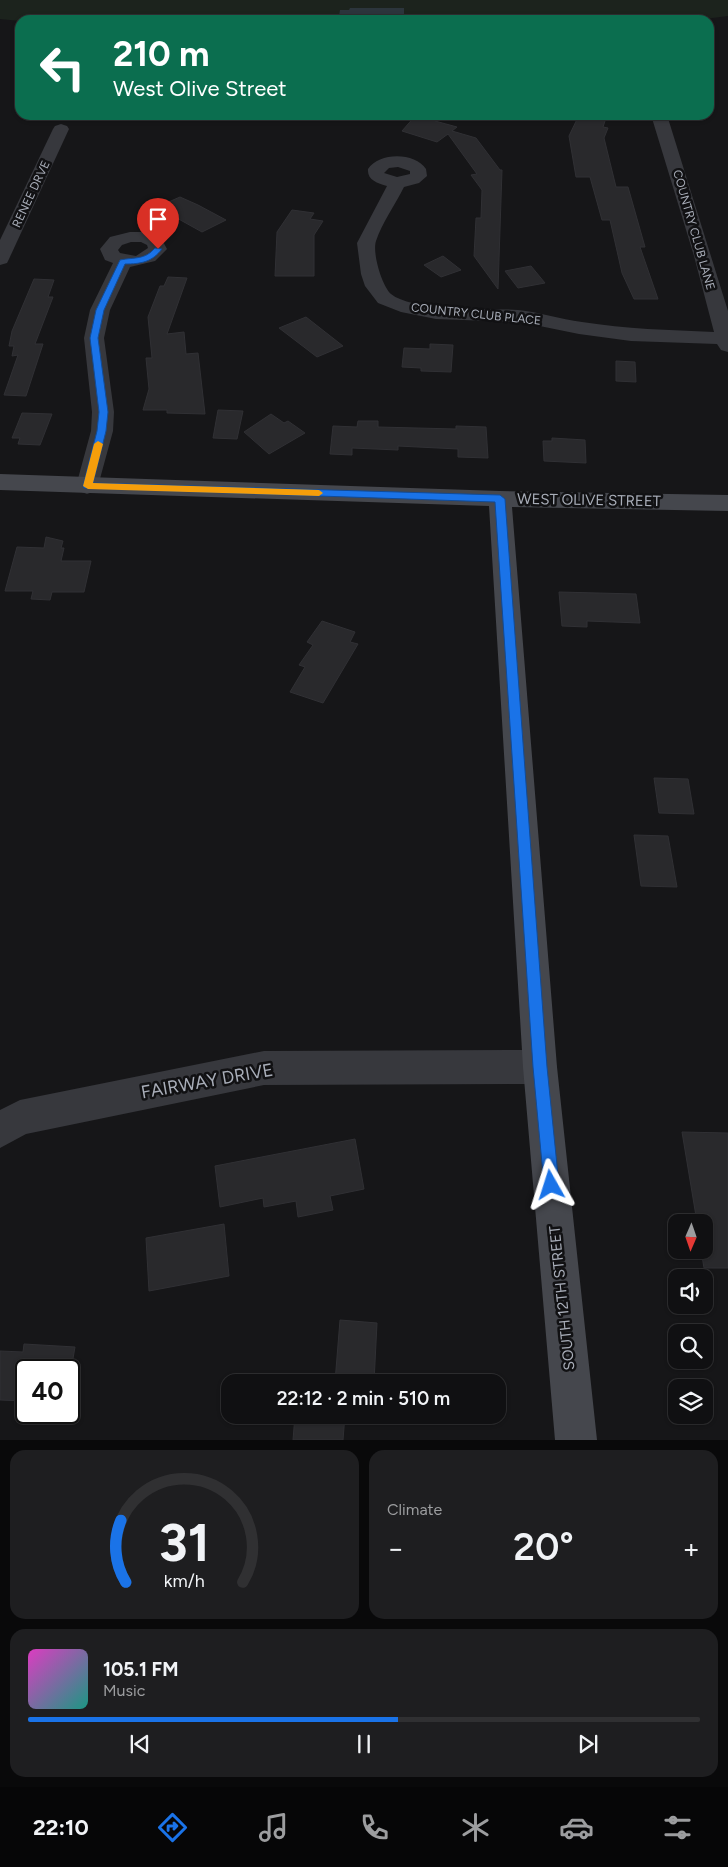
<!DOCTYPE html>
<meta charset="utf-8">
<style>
body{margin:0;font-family:Figtree,sans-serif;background:#1e1e20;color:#f1f3f6;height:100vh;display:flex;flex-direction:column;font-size:19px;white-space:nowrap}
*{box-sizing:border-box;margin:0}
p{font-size:16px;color:#9c9d9f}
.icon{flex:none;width:28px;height:28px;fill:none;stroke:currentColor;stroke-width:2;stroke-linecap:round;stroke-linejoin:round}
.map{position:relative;height:1440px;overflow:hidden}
.panel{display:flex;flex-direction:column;gap:10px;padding:10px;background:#09090a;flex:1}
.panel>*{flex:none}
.guide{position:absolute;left:15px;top:15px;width:699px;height:105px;border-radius:15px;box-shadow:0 1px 4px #0004,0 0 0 1px #303032;background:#0b6e4f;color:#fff;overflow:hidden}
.needle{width:32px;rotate:182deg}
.fabs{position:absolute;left:668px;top:1214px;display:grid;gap:10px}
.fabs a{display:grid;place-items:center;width:45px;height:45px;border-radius:10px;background:#101012;box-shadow:0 1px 4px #0004,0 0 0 1px #303032;font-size:25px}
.speed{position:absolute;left:15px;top:1359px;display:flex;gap:10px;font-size:25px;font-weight:700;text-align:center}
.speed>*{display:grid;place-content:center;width:65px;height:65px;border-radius:50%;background:#101012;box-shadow:0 1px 4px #0004,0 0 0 1px #303032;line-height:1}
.speed .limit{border:2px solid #111;border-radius:8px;background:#fff;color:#111}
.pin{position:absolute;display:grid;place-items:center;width:42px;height:42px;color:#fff;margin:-51px -21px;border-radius:50% 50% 50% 0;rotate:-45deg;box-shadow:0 0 5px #0007}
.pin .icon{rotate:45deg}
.me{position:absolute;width:55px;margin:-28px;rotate:354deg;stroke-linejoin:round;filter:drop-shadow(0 0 4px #0008)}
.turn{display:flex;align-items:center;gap:18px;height:105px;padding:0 15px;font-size:22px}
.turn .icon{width:65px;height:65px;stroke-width:2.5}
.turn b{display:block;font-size:35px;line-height:42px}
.big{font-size:38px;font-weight:600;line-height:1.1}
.panel .tile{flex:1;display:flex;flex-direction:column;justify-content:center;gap:8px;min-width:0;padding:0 18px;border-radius:15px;background:#1e1e20}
.panel .dial{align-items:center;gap:0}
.dial svg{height:130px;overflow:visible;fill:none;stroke:#303032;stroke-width:7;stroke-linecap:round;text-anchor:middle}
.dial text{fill:#f1f3f6;stroke:none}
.song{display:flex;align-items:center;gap:15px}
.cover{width:60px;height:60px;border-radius:8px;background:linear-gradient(135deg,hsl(310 70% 55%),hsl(170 70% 35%))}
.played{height:5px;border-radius:2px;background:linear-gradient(90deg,#1a73e8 55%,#303032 55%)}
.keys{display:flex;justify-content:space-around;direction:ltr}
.heat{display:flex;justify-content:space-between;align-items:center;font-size:28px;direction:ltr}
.panel .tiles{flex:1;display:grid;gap:10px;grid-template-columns:1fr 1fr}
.tile:last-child{grid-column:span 2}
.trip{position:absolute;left:221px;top:1374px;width:285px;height:50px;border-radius:15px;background:#101012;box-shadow:0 1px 4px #0004,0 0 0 1px #303032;font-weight:600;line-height:50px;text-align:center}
.tab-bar{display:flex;height:80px;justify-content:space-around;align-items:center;background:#060607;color:#9c9d9f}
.tab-bar .icon{width:35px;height:35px}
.tab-bar .on{color:#1a73e8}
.tab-bar b{font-size:22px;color:#f1f3f6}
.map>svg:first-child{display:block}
.green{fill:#1c231d}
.water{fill:#2c353c}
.building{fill:#29292c;stroke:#303034}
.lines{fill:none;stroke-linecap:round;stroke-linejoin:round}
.street{fill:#37383d;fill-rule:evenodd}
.secondary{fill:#45474d;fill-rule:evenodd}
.route{fill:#1a73e8;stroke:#114b97}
.slow{fill:#f59e0b}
.labels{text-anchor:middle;stroke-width:5;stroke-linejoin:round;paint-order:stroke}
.far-street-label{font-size:12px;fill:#a8adb8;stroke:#111113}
.street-label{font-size:15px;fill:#a8adb8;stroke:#111113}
.near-street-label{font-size:18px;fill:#a8adb8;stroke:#111113}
</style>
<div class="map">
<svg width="728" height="1440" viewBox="0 0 728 1440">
<rect width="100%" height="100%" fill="#161618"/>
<!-- green -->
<path class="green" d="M 0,0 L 728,0 L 728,16 L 697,20 L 20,21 L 0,19 Z"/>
<!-- water -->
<path class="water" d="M 350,8 L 404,8 L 404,19 L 348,18 L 348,17 L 339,16 L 340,10 L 349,10 Z"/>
<!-- building -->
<g class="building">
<path d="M 416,115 L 437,119 L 435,121 L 457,127 L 452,131 L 476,138 L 500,170 L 502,170 L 498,289 L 474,256 L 476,218 L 481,218 L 482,190 L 471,175 L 477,174 L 448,134 L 437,142 L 402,131 Z"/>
<path d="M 579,115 L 606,118 L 603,127 L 608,128 L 604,138 L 616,187 L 628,187 L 645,247 L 640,247 L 658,299 L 634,299 L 622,273 L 610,220 L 602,220 L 590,177 L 576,177 L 569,136 Z"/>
<path d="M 180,197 L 198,205 L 226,220 L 202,232 L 157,207 Z"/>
<path d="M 292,210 L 314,213 L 310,219 L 323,221 L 314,235 L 314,276 L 275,276 L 277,232 Z"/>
<path d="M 443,256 L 461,270 L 441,277 L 424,265 Z"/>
<path d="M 531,266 L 545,283 L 518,288 L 505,271 Z"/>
<path d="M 168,277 L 187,278 L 167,334 L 184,332 L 186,354 L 198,353 L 205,414 L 167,413 L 167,410 L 143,410 L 149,389 L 146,358 L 152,358 L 148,317 L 160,286 L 164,286 Z"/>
<path d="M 34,279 L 54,280 L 48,297 L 53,297 L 35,344 L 43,344 L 26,396 L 4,395 L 18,355 L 12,356 L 14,346 L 9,346 L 12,331 Z"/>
<path d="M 306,317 L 343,346 L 317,357 L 279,328 Z"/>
<path d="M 430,344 L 453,345 L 451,372 L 421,371 L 421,368 L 402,367 L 404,348 L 430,349 Z"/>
<path d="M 616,361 L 635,362 L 636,382 L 616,381 Z"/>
<path d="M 218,410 L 243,411 L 237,439 L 213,438 Z"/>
<path d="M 22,413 L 52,414 L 40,445 L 18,444 L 20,438 L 12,438 Z"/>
<path d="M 271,414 L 284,423 L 288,421 L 305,433 L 269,454 L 244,432 Z"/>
<path d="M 358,421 L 378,421 L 378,427 L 456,429 L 456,426 L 486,427 L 488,458 L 458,457 L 458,449 L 398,446 L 398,450 L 352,448 L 352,455 L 330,454 L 333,426 L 357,427 Z"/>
<path d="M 552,438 L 585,440 L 586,463 L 544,461 L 543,441 L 552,441 Z"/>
<path d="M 46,537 L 63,541 L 61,548 L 64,548 L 61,561 L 91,561 L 84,592 L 52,592 L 50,600 L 31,599 L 33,591 L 5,591 L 17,547 L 44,548 Z"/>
<path d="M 559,592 L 636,594 L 640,623 L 587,621 L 587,627 L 562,626 Z"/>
<path d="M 322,621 L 355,632 L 350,642 L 358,644 L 323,703 L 290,692 L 305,667 L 299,665 L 313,645 L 307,642 Z"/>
<path d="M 654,778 L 688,779 L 694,814 L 659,813 Z"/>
<path d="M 634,835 L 668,836 L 677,887 L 641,886 Z"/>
<path d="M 682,1132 L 728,1133 L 728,1268 L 704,1268 L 701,1250 L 704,1250 L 704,1222 L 697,1222 Z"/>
<path d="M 355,1139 L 364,1189 L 330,1196 L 333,1210 L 298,1217 L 296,1201 L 264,1207 L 263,1198 L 220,1207 L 215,1166 Z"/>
<path d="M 224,1224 L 229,1276 L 149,1291 L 146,1238 Z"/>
<path d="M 340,1320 L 377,1323 L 374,1382 L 335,1382 Z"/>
<path d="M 24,1344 L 75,1347 L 71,1370 L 26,1370 L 26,1401 L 0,1400 L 0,1351 L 23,1352 Z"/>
<path d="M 295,1415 L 345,1415 L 343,1440 L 293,1440 Z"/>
</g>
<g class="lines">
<!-- street -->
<g class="street">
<path d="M 651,115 L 667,115 L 728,311 L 728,352 L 721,350 L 717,344 L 631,341 L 579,334 L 520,322 L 436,319 L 401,312 L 378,303 L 365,286 L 361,274 L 357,243 L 387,186 C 377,183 367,180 368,169 C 379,152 415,152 426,169 L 427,176 L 419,183 L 404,187 C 395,205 382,223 376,241 C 372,253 382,286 391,294 C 413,312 489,308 518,310 C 539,312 560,319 582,322 C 626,329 669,330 714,332 L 694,256 ZM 398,167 L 410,171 L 410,174 L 397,177 L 384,173 L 389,168 Z"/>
<path d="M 61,124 L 67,126 L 69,129 L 9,259 L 7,263 L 0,265 L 0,240 L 53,129 L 55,126 Z"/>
<path d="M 130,232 L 144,232 L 161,238 L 167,249 L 155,261 L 130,267 L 110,310 L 104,338 L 114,412 L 113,431 L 98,486 L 95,491 L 87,494 L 79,491 L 76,486 L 91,431 L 92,412 L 84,338 L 90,310 L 113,263 L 105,260 L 100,249 L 110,237 ZM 131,242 L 141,242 L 147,245 L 148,248 L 136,256 L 120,253 L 118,250 L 122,245 Z"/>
<path d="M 540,1050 L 552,1055 L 557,1067 L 552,1079 L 540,1084 L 264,1085 L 26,1134 L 0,1148 L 0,1110 L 20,1100 L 264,1051 Z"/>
</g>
<!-- secondary -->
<path class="secondary" d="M 0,474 L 500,491 L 728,495 L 728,511 L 512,507 L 557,1067 L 597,1440 L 555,1440 L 523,1067 L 489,506 L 0,490 Z"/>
</g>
<!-- route -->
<path class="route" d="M 155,248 L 162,249 C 152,262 141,264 125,264 L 104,310 L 98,338 L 108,412 L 106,431 L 93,483 L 500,495 L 505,499 L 547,1067 L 559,1185 L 557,1190 L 551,1192 L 546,1190 L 544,1185 L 533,1067 L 495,502 L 84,488 L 83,486 L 97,431 L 99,412 L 90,338 L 96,310 L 120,260 C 135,257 145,260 155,248 Z"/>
<!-- slow -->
<path class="slow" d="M 98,441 L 103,444 L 93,483 L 319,490 L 323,493 L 319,496 L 88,489 L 83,486 L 94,444 Z"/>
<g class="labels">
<!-- far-street labels -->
<g class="far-street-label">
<text transform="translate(31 194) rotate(-65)" y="4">RENEE DRVE</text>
<text transform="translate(694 230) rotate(74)" y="4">COUNTRY CLUB LANE</text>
<text transform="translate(476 314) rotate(6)" y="4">COUNTRY CLUB PLACE</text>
</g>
<!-- street labels -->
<g class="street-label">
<text transform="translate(589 500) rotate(1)" y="5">WEST OLIVE STREET</text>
<text transform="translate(562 1298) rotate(-96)" y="5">SOUTH 12TH STREET</text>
</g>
<!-- near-street labels -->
<g class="near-street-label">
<text transform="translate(207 1081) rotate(-10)" y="6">FAIRWAY DRIVE</text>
</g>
</g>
</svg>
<div class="fabs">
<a><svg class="needle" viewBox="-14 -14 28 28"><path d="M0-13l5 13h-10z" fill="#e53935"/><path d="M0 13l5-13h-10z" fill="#9c9d9f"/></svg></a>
<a><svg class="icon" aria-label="sound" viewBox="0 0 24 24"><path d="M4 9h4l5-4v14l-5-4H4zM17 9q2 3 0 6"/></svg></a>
<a><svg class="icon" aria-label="search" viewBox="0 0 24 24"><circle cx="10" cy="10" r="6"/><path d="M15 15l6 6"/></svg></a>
<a><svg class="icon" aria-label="layers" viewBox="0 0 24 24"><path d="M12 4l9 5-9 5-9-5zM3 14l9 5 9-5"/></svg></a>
</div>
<div class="speed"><div class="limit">40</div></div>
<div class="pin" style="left:158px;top:249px;background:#d93025"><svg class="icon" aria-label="arrive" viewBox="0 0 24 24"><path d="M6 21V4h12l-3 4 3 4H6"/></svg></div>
<svg class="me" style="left:551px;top:1185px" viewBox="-20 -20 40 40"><path d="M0-17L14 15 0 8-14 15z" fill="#1a73e8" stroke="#fff" stroke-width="4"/></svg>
<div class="trip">22:12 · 2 min · 510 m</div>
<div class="guide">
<div class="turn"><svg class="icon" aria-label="left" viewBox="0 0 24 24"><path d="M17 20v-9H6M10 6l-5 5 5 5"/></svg><div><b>210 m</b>West Olive Street</div></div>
</div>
</div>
<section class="panel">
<div class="tiles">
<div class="tile dial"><svg viewBox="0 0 100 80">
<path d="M14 69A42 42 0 1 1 86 69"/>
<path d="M14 69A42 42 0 0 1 11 31" stroke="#1a73e8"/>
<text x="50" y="56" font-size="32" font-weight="700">31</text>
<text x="50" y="72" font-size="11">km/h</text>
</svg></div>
<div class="tile"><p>Climate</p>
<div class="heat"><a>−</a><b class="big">20°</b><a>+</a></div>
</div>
<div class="tile">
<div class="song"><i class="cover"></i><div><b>105.1 FM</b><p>Music</p></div></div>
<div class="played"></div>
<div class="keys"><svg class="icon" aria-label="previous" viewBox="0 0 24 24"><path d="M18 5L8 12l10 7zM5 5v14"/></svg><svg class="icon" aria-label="pause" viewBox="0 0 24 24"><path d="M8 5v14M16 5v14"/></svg><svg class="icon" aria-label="next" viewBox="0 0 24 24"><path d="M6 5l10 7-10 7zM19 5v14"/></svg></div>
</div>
</div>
</section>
<nav class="tab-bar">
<b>22:10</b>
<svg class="icon on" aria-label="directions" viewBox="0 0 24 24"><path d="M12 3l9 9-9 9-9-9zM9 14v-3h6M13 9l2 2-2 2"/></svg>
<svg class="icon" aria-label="music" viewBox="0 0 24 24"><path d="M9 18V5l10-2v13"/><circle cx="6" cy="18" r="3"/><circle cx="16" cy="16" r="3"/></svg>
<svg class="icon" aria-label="phone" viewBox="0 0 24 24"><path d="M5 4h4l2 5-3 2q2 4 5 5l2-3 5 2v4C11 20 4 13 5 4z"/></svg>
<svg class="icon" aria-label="climate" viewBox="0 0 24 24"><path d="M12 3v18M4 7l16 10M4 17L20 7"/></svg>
<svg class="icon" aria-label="car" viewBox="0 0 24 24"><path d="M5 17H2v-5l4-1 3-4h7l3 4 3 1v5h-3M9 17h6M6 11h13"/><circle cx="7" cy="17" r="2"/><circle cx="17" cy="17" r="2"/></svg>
<svg class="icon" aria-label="filters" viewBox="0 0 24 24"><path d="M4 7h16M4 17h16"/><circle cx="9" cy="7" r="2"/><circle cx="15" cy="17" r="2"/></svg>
</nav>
